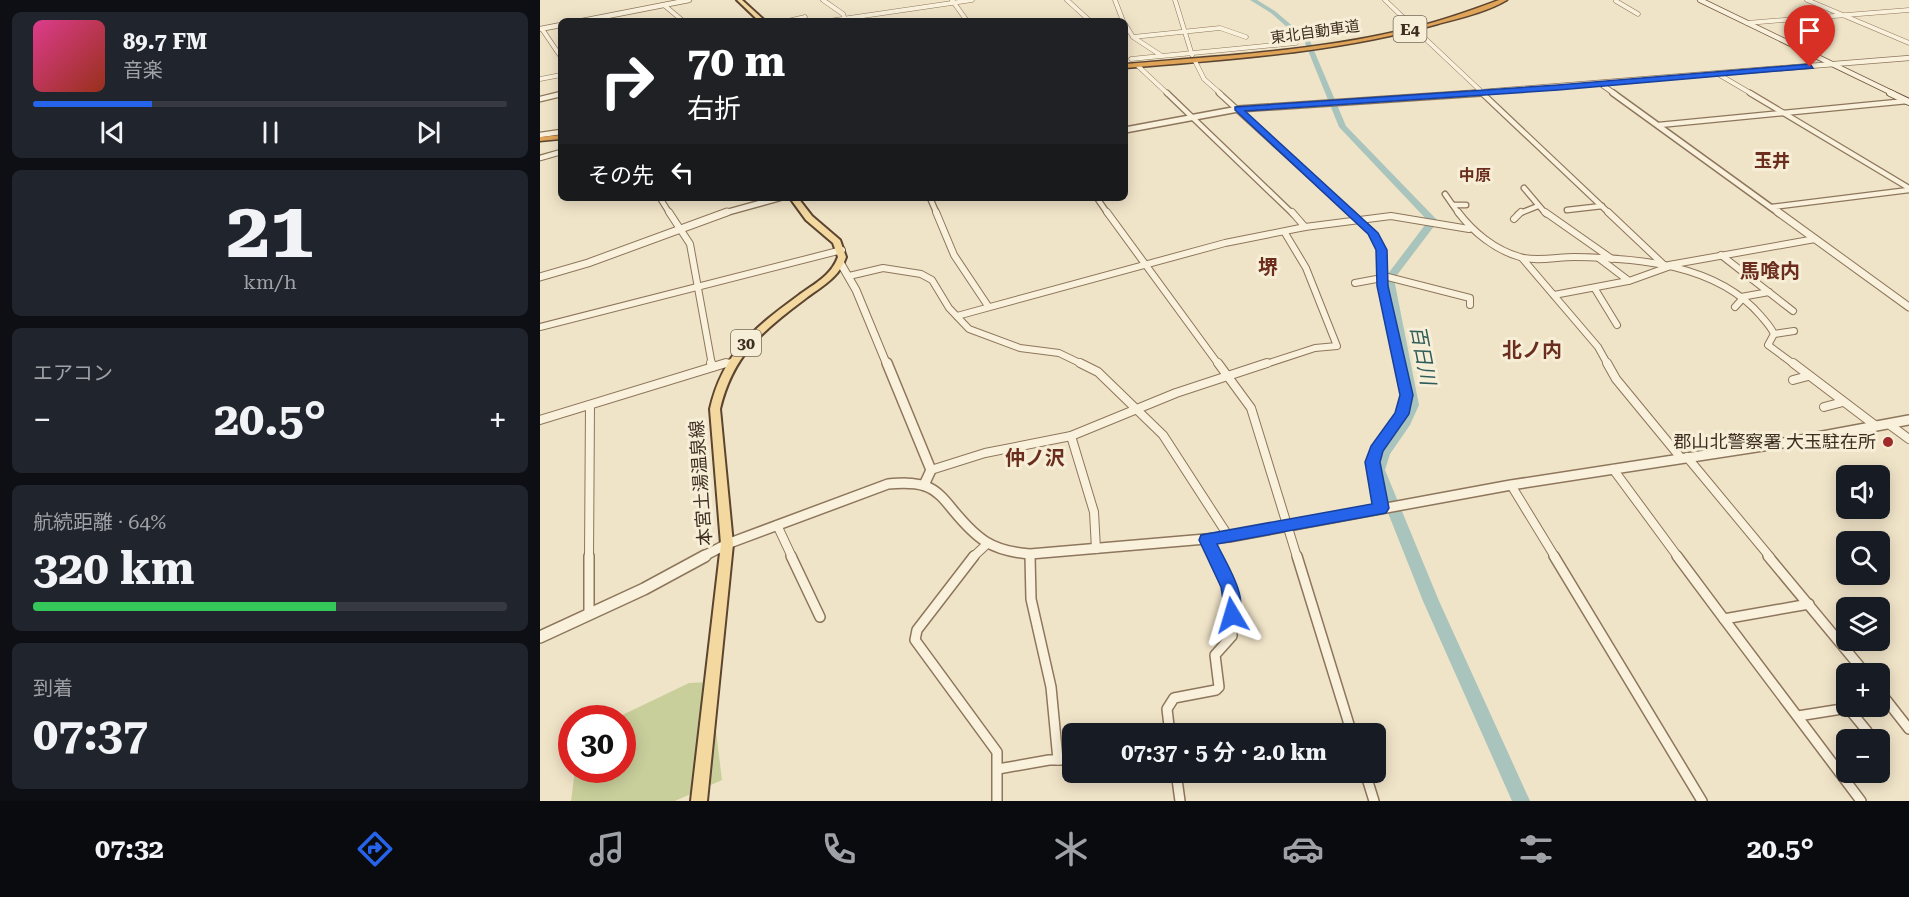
<!DOCTYPE html>
<html lang="ja">
<meta charset="utf-8">
<style>
body{margin:0;font-family:"Roboto Serif","Noto Sans JP",serif;background:#20242c;color:#f1f3f6;height:100vh;display:flex;flex-direction:column;font-size:22px;white-space:nowrap}
*{box-sizing:border-box;margin:0}
p{font-size:20px;color:#9ea1a6}
.icon{flex:none;width:33px;height:33px;fill:none;stroke:currentColor;stroke-width:2;stroke-linecap:round;stroke-linejoin:round}
.map{position:relative;flex:1;overflow:hidden}
.panel{display:flex;flex-direction:column;gap:12px;padding:12px;background:#0d0f14;width:540px}
.panel>*{flex:none}
.top-card{position:absolute;left:18px;top:18px;width:570px;height:183px;border-radius:9px;box-shadow:0 3px 15px #0003;background:#202124;color:#fff;overflow:hidden}
.tools{position:absolute;left:1296px;top:465px;display:grid;gap:12px}
.tools a{display:grid;place-items:center;width:54px;height:54px;border-radius:9px;background:#171b24;box-shadow:0 3px 15px #0003;font-size:30px}
.speed{position:absolute;left:18px;top:705px;display:flex;gap:12px;font-size:30px;font-weight:700;text-align:center}
.speed>*{display:grid;place-content:center;width:78px;height:78px;border-radius:50%;background:#171b24;box-shadow:0 3px 15px #0003;line-height:1}
.speed .limit{border:9px solid #d22;background:#fff;color:#111}
.pin{position:absolute;display:grid;place-items:center;width:51px;height:51px;color:#fff;margin:-62px -26px;border-radius:50% 50% 50% 0;rotate:-45deg;box-shadow:0 0 6px #0007}
.pin .icon{rotate:45deg}
.me{position:absolute;width:66px;margin:-33px;rotate:353deg;stroke-linejoin:round;filter:drop-shadow(0 0 4px #0008)}
.turn{display:flex;align-items:center;gap:21px;height:126px;padding:0 30px;font-size:27px}
.turn .icon{width:78px;height:78px;stroke-width:2.5}
.turn b{display:block;font-size:42px;line-height:51px}
.then{display:flex;align-items:center;height:57px;padding:0 30px;background:#0003;gap:12px;font-size:22px}
.big{font-size:45px;font-weight:700;line-height:1.1}
.panel .tile{flex:1;display:flex;flex-direction:column;justify-content:center;gap:9px;min-width:0;padding:0 21px;border-radius:9px;background:#20242c}
.panel .dial{align-items:center;gap:0}
.dial b{font-size:78px;line-height:1}
.song{display:flex;align-items:center;gap:18px}
.cover{width:72px;height:72px;border-radius:9px;background:linear-gradient(135deg,hsl(330 70% 55%),hsl(10 70% 35%))}
.played{height:6px;border-radius:3px;background:linear-gradient(90deg,#2563eb 25%,#363941 25%)}
.keys{display:flex;justify-content:space-around;direction:ltr}
.heat{display:flex;justify-content:space-between;align-items:center;font-size:33px;direction:ltr}
.charge{height:9px;border-radius:4px;background:linear-gradient(90deg,#34c759 64%,#363941 0)}
.trip{position:absolute;left:522px;top:723px;width:324px;height:60px;border-radius:9px;background:#171b24;box-shadow:0 3px 15px #0003;font-weight:700;line-height:60px;text-align:center}
.tabs{display:flex;height:96px;justify-content:space-around;align-items:center;background:#090b0e;color:#9ea1a6}
.tabs .icon{width:42px;height:42px}
.tabs .current{color:#2563eb}
.tabs b{font-size:27px;color:#f1f3f6}
main{display:flex;flex:1;min-height:0}
.map>svg:first-child{display:block}
.green{fill:#c9cf9b}
.lines{fill:none;stroke-linecap:round;stroke-linejoin:round}
.river{fill:#a9c4bc;fill-rule:evenodd}
.minor-far4-casing{stroke:#8d765c;stroke-width:5}
.minor-far3-casing{stroke:#8d765c;stroke-width:7}
.minor-far2-casing{stroke:#8d765c;stroke-width:8}
.minor-far1-casing{stroke:#8d765c;stroke-width:10}
.minor-casing{stroke:#8d765c;stroke-width:12}
.tertiary-far4-casing{stroke:#8d765c;stroke-width:6}
.tertiary-far3-casing{stroke:#8d765c;stroke-width:8}
.tertiary-far2-casing{stroke:#8d765c;stroke-width:9}
.tertiary-far1-casing{stroke:#8d765c;stroke-width:12}
.tertiary-casing{stroke:#8d765c;stroke-width:14}
.secondary-far1-casing{stroke:#6f573f;stroke-width:6}
.secondary-casing{stroke:#6f573f;stroke-width:8}
.primary-casing{stroke:#5b4430;stroke-width:4}
.motorway-casing{stroke:#5b4430;stroke-width:3}
.minor-far4{stroke:#faf1dc;stroke-width:4}
.minor-far3{stroke:#faf1dc;stroke-width:4.5}
.minor-far2{stroke:#faf1dc;stroke-width:6}
.minor-far1{stroke:#faf1dc;stroke-width:8}
.minor{stroke:#faf1dc;stroke-width:9}
.tertiary-far4{stroke:#faf1dc;stroke-width:4.5}
.tertiary-far3{stroke:#faf1dc;stroke-width:5}
.tertiary-far2{stroke:#faf1dc;stroke-width:7}
.tertiary-far1{stroke:#faf1dc;stroke-width:9}
.tertiary{stroke:#faf1dc;stroke-width:11}
.secondary-far1{stroke:#faf1dc;stroke-width:4.5}
.secondary{stroke:#faf1dc;stroke-width:6}
.primary{fill:#f3d9a0;fill-rule:evenodd}
.motorway{fill:#e0a458;fill-rule:evenodd}
.route{fill:#2563eb;stroke:#184099;stroke-width:1.5}
.poi-dot{fill:#9e2a2b;stroke:#f7eed8;stroke-width:2}
.labels{text-anchor:middle;stroke-width:6;stroke-linejoin:round;paint-order:stroke}
.far-street-label{font-size:15px;fill:#3d2e20;stroke:#f7eed8}
.shield{fill:#f7eed8;stroke:#756857;stroke-width:1.5}
.shield-label{font-size:16px;font-weight:bold;fill:#3d2e20}
.far-neighbourhood-label{font-size:16px;font-weight:bold;fill:#6b2e1e;stroke:#f7eed8}
.far-quarter-label{font-size:18px;font-weight:bold;fill:#6b2e1e;stroke:#f7eed8}
.poi-label{font-size:18px;fill:#3d2e20;stroke:#f7eed8;text-anchor:end}
.street-label{font-size:18px;fill:#3d2e20;stroke:#f7eed8}
.neighbourhood-label{font-size:20px;font-weight:bold;fill:#6b2e1e;stroke:#f7eed8}
.water-label{font-size:20px;font-style:italic;fill:#2f5d5a;stroke:#f7eed8}
</style>
<main>
<section class="panel">
<div class="tile">
<div class="song"><i class="cover"></i><div><b>89.7 FM</b><p>音楽</p></div></div>
<div class="played"></div>
<div class="keys"><svg class="icon" aria-label="previous" viewBox="0 0 24 24"><path d="M18 5L8 12l10 7zM5 5v14"/></svg><svg class="icon" aria-label="pause" viewBox="0 0 24 24"><path d="M8 5v14M16 5v14"/></svg><svg class="icon" aria-label="next" viewBox="0 0 24 24"><path d="M6 5l10 7-10 7zM19 5v14"/></svg></div>
</div>
<div class="tile dial"><b>21</b><p>km/h</p></div>
<div class="tile"><p>エアコン</p>
<div class="heat"><a>−</a><b class="big">20.5°</b><a>+</a></div>
</div>
<div class="tile"><p>航続距離 · 64%</p><b class="big">320 km</b><div class="charge"></div></div>
<div class="tile"><p>到着</p><b class="big">07:37</b></div>
</section>
<div class="map">
<svg width="1369" height="801" viewBox="0 0 1369 801">
<rect width="100%" height="100%" fill="#f0e4c8"/>
<!-- green -->
<path class="green" d="M 170,682 L 182,780 L 135,801 L 31,801 L 35,770 L 82,770 L 82,718 L 76,718 L 149,683 Z"/>
<g class="lines">
<!-- river -->
<path class="river" d="M 710,0 L 717,0 L 735,11 L 770,41 L 806,126 L 898,221 L 854,279 L 879,405 L 870,425 L 850,454 L 845,470 L 899,601 L 990,801 L 972,801 L 883,601 L 831,470 C 838,445 859,429 867,405 L 844,279 L 888,221 L 799,127 L 765,43 L 731,13 Z"/>
<!-- minor-far4 casing -->
<g class="minor-far4-casing">
<g id="minor-far4">
<path d="M 283,0 L 303,14 L 305,20"/>
<path d="M 412,0 L 427,21"/>
<path d="M 527,0 L 550,21"/>
<path d="M 575,0 L 583,21"/>
<path d="M 635,0 L 652,55"/>
<path d="M 845,0 L 871,25"/>
<path d="M 1267,0 L 1369,43"/>
<path d="M 1076,1 L 1098,14"/>
<path d="M 124,5 L 143,21"/>
<path d="M 248,21 L 265,17"/>
<path d="M 289,21 L 432,0"/>
<path d="M 1207,23 L 1369,10"/>
<path d="M 585,24 L 593,37 L 622,56 L 756,43"/>
<path d="M 2,29 L 21,57"/>
<path d="M 876,30 L 944,94"/>
<path d="M 593,37 L 680,28 L 706,37"/>
<path d="M 591,59 L 621,56"/>
<path d="M 655,61 L 664,79 L 681,94"/>
<path d="M 598,66 L 628,94"/>
<path d="M 1178,74 L 1212,94"/>
<path d="M 0,79 L 21,75"/>
</g>
</g>
<!-- minor-far3 casing -->
<g class="minor-far3-casing">
<g id="minor-far3">
<path d="M 627,93 L 753,214"/>
<path d="M 679,93 L 812,214"/>
<path d="M 942,93 L 1070,214"/>
<path d="M 1210,93 L 1369,188"/>
<path d="M 0,99 L 21,94"/>
<path d="M 1119,125 L 1367,101"/>
<path d="M 0,135 L 21,132"/>
<path d="M 0,158 L 21,152"/>
<path d="M 984,188 L 1006,214"/>
<path d="M 905,194 L 919,214"/>
<path d="M 120,198 L 130,214"/>
<path d="M 390,198 L 397,214"/>
<path d="M 557,198 L 568,214"/>
<path d="M 913,205 L 926,205"/>
<path d="M 1232,207 L 1369,190"/>
<path d="M 1027,210 L 1062,206"/>
<path d="M 978,214 L 998,206"/>
</g>
</g>
<!-- minor-far2 casing -->
<g class="minor-far2-casing">
<g id="minor-far2">
<path d="M 129,212 L 150,244 L 172,365"/>
<path d="M 396,212 L 414,255 L 448,306"/>
<path d="M 567,212 L 679,365"/>
<path d="M 752,212 L 765,227"/>
<path d="M 810,212 L 833,233 L 842,250 L 842,286 L 860,365"/>
<path d="M 918,212 C 933,232 955,250 980,257 C 996,262 1018,257 1034,257 C 1098,258 1177,264 1221,316 C 1226,322 1231,327 1234,334 L 1228,345 L 1255,365"/>
<path d="M 1005,212 L 1072,259"/>
<path d="M 1068,212 L 1124,265"/>
<path d="M 974,219 L 981,212"/>
<path d="M 1181,255 L 1253,311"/>
<path d="M 982,258 L 1058,347 L 1068,365"/>
<path d="M 1060,259 L 1089,281 L 1128,267"/>
<path d="M 1129,265 L 1275,239"/>
<path d="M 309,276 L 343,268 L 381,274 L 392,280 L 409,308 L 429,329 L 480,348 L 519,353 L 544,365"/>
<path d="M 844,276 L 930,298 L 930,305"/>
<path d="M 815,283 L 842,278"/>
<path d="M 1055,289 L 1077,325"/>
<path d="M 1014,295 L 1088,281"/>
<path d="M 1201,297 L 1229,292"/>
<path d="M 1195,307 L 1203,298"/>
<path d="M 417,316 L 685,243 L 765,227 L 851,216 L 929,229"/>
<path d="M 0,327 L 302,250"/>
<path d="M 1234,334 L 1254,331"/>
<path d="M 181,365 L 191,362"/>
<path d="M 723,365 L 775,348 L 797,346 L 766,268 L 745,233"/>
</g>
</g>
<!-- minor-far1 casing -->
<g class="minor-far1-casing">
<g id="minor-far1">
<path d="M 171,363 L 172,367"/>
<path d="M 540,363 L 558,372 L 623,435 L 689,537"/>
<path d="M 678,363 L 711,408 L 757,557"/>
<path d="M 1067,363 L 1076,379 L 1141,458"/>
<path d="M 1253,363 L 1336,426"/>
<path d="M 1253,380 L 1268,376"/>
<path d="M 1284,407 L 1303,402"/>
<path d="M 0,420 L 186,363"/>
<path d="M 1350,425 L 1369,439"/>
<path d="M 531,436 L 554,512 L 556,549"/>
<path d="M 1147,457 L 1230,557"/>
<path d="M 1073,469 L 1138,557"/>
<path d="M 391,470 L 445,453 L 531,436 L 636,393 L 727,363"/>
<path d="M 971,485 L 1015,557"/>
<path d="M 841,508 L 832,462 L 836,450 L 862,414 L 867,395 L 860,363"/>
<path d="M 237,525 L 252,557"/>
<path d="M 667,540 L 675,557"/>
<path d="M 490,554 L 490,557"/>
<path d="M 49,557 L 50,405"/>
<path d="M 433,557 L 447,544"/>
</g>
</g>
<!-- minor casing -->
<g class="minor-casing">
<g id="minor">
<path d="M 251,556 L 280,617"/>
<path d="M 434,556 L 377,630 L 375,640 L 457,752 L 457,801"/>
<path d="M 490,556 L 491,599 L 511,687 L 518,760"/>
<path d="M 757,556 L 812,734"/>
<path d="M 1014,556 L 1162,801"/>
<path d="M 1137,556 L 1184,619 L 1269,604"/>
<path d="M 1228,556 L 1326,674"/>
<path d="M 49,614 L 49,556"/>
<path d="M 1184,619 L 1321,801"/>
<path d="M 1340,692 L 1369,729"/>
<path d="M 1258,716 L 1308,708 L 1327,731"/>
<path d="M 630,734 L 627,709 L 634,698 L 676,690 L 679,687 L 675,655 L 692,636 L 691,592 L 674,556"/>
<path d="M 458,769 L 509,760 L 532,760"/>
<path d="M 636,772 L 640,801"/>
<path d="M 825,772 L 834,801"/>
</g>
</g>
<!-- tertiary-far4 casing -->
<g class="tertiary-far4-casing">
<g id="tertiary-far4">
<path d="M 42,21 L 149,0"/>
<path d="M 0,29 L 21,25"/>
<path d="M 1061,84 L 1075,94"/>
<path d="M 918,94 L 1369,58"/>
</g>
</g>
<!-- tertiary-far3 casing -->
<g class="tertiary-far3-casing">
<g id="tertiary-far3">
<path d="M 1073,93 L 1240,214"/>
<path d="M 585,130 L 698,109 L 941,93"/>
<path d="M 181,214 L 239,198"/>
</g>
</g>
<!-- tertiary-far2 casing -->
<g class="tertiary-far2-casing">
<g id="tertiary-far2">
<path d="M 1238,212 L 1369,307"/>
<path d="M 301,264 L 316,290 L 347,365"/>
<path d="M 0,277 L 48,263 L 187,212"/>
</g>
</g>
<!-- tertiary-far1 casing -->
<g class="tertiary-far1-casing">
<g id="tertiary-far1">
<path d="M 347,363 L 391,470 L 384,485"/>
<path d="M 162,557 L 187,544 L 348,484 C 360,483 373,482 385,486 C 397,490 405,500 413,510 C 437,539 451,551 490,554 L 689,537 L 971,485 L 1256,441 L 1369,420"/>
</g>
</g>
<!-- tertiary casing -->
<g class="tertiary-casing">
<path id="tertiary" d="M 0,637 L 104,589 L 165,556"/>
</g>
<!-- secondary-far1 casing -->
<g class="secondary-far1-casing">
<path id="secondary-far1" d="M 1160,0 L 1354,94"/>
</g>
<!-- secondary casing -->
<g class="secondary-casing">
<path id="secondary" d="M 1350,93 L 1369,102"/>
</g>
<!-- primary casing -->
<g class="primary-casing">
<g id="primary">
<path d="M 197,0 L 202,0 L 225,21 L 219,21 Z"/>
<path d="M 250,198 L 258,198 L 272,216 L 300,240 L 306,257 C 299,278 282,286 265,299 C 222,331 193,355 180,409 L 193,544 L 167,801 L 151,801 L 181,544 L 170,409 C 183,353 214,328 259,295 C 274,284 291,276 298,257 L 293,243 L 266,220 Z"/>
</g>
</g>
<!-- motorway casing -->
<g class="motorway-casing">
<g id="motorway">
<path d="M 959,0 L 967,0 C 947,12 920,18 898,24 C 796,53 690,59 585,68 L 585,64 C 681,56 778,51 872,28 C 901,21 930,11 959,0 Z"/>
<path d="M 21,135 L 21,139 L 0,141 L 0,137 Z"/>
</g>
</g>
<!-- minor-far4 -->
<use href="#minor-far4" class="minor-far4"/>
<!-- minor-far3 -->
<use href="#minor-far3" class="minor-far3"/>
<!-- minor-far2 -->
<use href="#minor-far2" class="minor-far2"/>
<!-- minor-far1 -->
<use href="#minor-far1" class="minor-far1"/>
<!-- minor -->
<use href="#minor" class="minor"/>
<!-- tertiary-far4 -->
<use href="#tertiary-far4" class="tertiary-far4"/>
<!-- tertiary-far3 -->
<use href="#tertiary-far3" class="tertiary-far3"/>
<!-- tertiary-far2 -->
<use href="#tertiary-far2" class="tertiary-far2"/>
<!-- tertiary-far1 -->
<use href="#tertiary-far1" class="tertiary-far1"/>
<!-- tertiary -->
<use href="#tertiary" class="tertiary"/>
<!-- secondary-far1 -->
<use href="#secondary-far1" class="secondary-far1"/>
<!-- secondary -->
<use href="#secondary" class="secondary"/>
<!-- primary -->
<use href="#primary" class="primary"/>
<!-- motorway -->
<use href="#motorway" class="motorway"/>
</g>
<!-- route -->
<path class="route" d="M 1270,64 L 1273,68 L 1018,90 L 705,111 L 838,233 L 847,250 L 848,286 L 873,395 L 869,414 L 843,451 L 840,462 L 849,508 L 846,513 L 677,544 C 687,565 709,597 698,620 L 692,623 L 686,620 L 681,587 L 659,540 L 661,535 L 832,504 L 825,462 L 831,446 L 855,413 L 860,395 L 837,286 L 836,250 L 828,234 L 695,110 L 695,107 L 1018,85 Z"/>
<!-- markers -->
<circle class="poi-dot" cx="1348" cy="442" r="6"/>
<g class="labels">
<!-- far-street labels -->
<g class="far-street-label">
<text transform="translate(775 32) rotate(-8)" y="5">東北自動車道</text>
</g>
<!-- shield labels -->
<g class="shield">
<rect x="853.5" y="16" width="33" height="26" rx="4.5"/>
<rect x="191" y="330" width="30" height="26" rx="4.5"/>
</g>
<g class="shield-label">
<text x="870" y="35">E4</text>
<text x="206" y="349">30</text>
</g>
<!-- far-neighbourhood labels -->
<g class="far-neighbourhood-label">
<text x="935" y="181">中原</text>
</g>
<!-- far-quarter labels -->
<g class="far-quarter-label">
<text x="1232" y="167">玉井</text>
</g>
<!-- poi labels -->
<g class="poi-label">
<text x="1336" y="448">郡山北警察署 大玉駐在所</text>
</g>
<!-- street labels -->
<g class="street-label">
<text transform="translate(161 483) rotate(-94)" y="6">本宮土湯温泉線</text>
</g>
<!-- neighbourhood labels -->
<g class="neighbourhood-label">
<text x="728" y="274">堺</text>
<text x="1230" y="278">馬喰内</text>
<text x="992" y="357">北ノ内</text>
<text x="495" y="465">仲ノ沢</text>
</g>
<!-- water labels -->
<g class="water-label">
<text transform="translate(883 355) rotate(79)" y="7">百日川</text>
</g>
</g>
</svg>
<div class="tools">
<a><svg class="icon" aria-label="sound" viewBox="0 0 24 24"><path d="M4 9h4l5-4v14l-5-4H4zM17 9q2 3 0 6"/></svg></a>
<a><svg class="icon" aria-label="search" viewBox="0 0 24 24"><circle cx="10" cy="10" r="6"/><path d="M15 15l6 6"/></svg></a>
<a><svg class="icon" aria-label="layers" viewBox="0 0 24 24"><path d="M12 4l9 5-9 5-9-5zM3 14l9 5 9-5"/></svg></a>
<a>+</a>
<a>−</a>
</div>
<div class="speed"><div class="limit">30</div></div>
<div class="pin" style="left:1270px;top:67px;background:#d93025"><svg class="icon" aria-label="arrive" viewBox="0 0 24 24"><path d="M6 21V4h12l-3 4 3 4H6"/></svg></div>
<svg class="me" style="left:692px;top:615px" viewBox="-20 -20 40 40"><path d="M0-17L14 15 0 8-14 15z" fill="#2563eb" stroke="#fff" stroke-width="4"/></svg>
<div class="trip">07:37 · 5 分 · 2.0 km</div>
<div class="top-card">
<div class="turn"><svg class="icon" aria-label="right" viewBox="0 0 24 24"><path d="M7 20v-9h11M14 6l5 5-5 5"/></svg><div><b>70 m</b>右折</div></div>
<div class="then">その先<svg class="icon" aria-label="left" viewBox="0 0 24 24"><path d="M17 20v-9H6M10 6l-5 5 5 5"/></svg></div>
</div>
</div>
</main>
<nav class="tabs">
<b>07:32</b>
<svg class="icon current" aria-label="directions" viewBox="0 0 24 24"><path d="M12 3l9 9-9 9-9-9zM9 14v-3h6M13 9l2 2-2 2"/></svg>
<svg class="icon" aria-label="music" viewBox="0 0 24 24"><path d="M9 18V5l10-2v13"/><circle cx="6" cy="18" r="3"/><circle cx="16" cy="16" r="3"/></svg>
<svg class="icon" aria-label="phone" viewBox="0 0 24 24"><path d="M5 4h4l2 5-3 2q2 4 5 5l2-3 5 2v4C11 20 4 13 5 4z"/></svg>
<svg class="icon" aria-label="climate" viewBox="0 0 24 24"><path d="M12 3v18M4 7l16 10M4 17L20 7"/></svg>
<svg class="icon" aria-label="car" viewBox="0 0 24 24"><path d="M5 17H2v-5l4-1 3-4h7l3 4 3 1v5h-3M9 17h6M6 11h13"/><circle cx="7" cy="17" r="2"/><circle cx="17" cy="17" r="2"/></svg>
<svg class="icon" aria-label="filters" viewBox="0 0 24 24"><path d="M4 7h16M4 17h16"/><circle cx="9" cy="7" r="2"/><circle cx="15" cy="17" r="2"/></svg>
<b>20.5°</b>
</nav>
